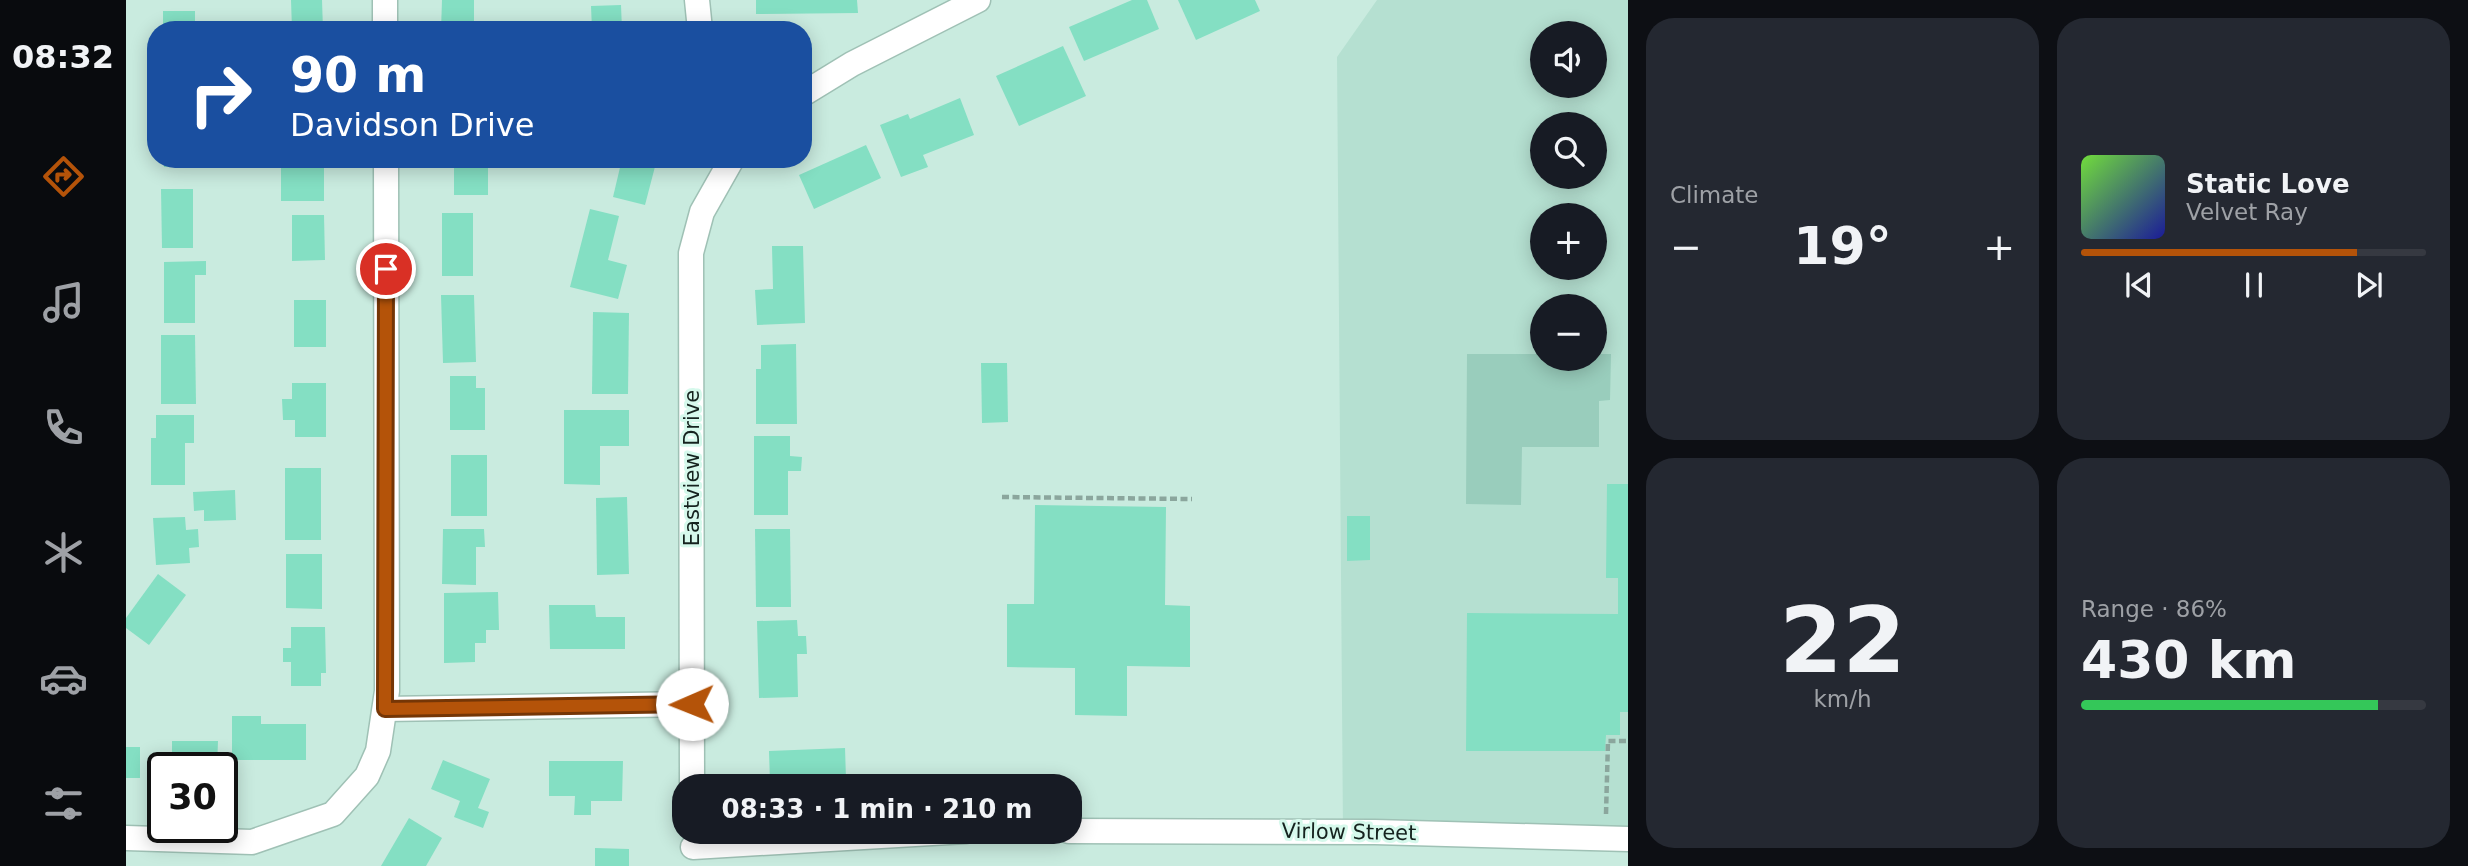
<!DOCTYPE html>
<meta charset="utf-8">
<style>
body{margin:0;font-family:"DejaVu Sans",sans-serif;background:#242831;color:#f1f3f6;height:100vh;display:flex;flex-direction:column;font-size:26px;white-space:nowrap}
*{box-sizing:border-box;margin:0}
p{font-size:23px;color:#9ea1a6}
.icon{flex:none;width:38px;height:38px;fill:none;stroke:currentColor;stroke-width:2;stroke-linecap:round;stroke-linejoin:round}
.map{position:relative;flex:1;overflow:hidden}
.panel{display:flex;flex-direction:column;gap:18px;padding:18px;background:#0d0f14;width:840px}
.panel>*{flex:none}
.top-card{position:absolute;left:21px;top:21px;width:665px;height:147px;border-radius:28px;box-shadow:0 4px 18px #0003;background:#1a4fa0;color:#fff;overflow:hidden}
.controls{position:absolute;left:1404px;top:21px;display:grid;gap:14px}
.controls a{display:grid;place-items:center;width:77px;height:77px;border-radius:50%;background:#171b24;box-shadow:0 4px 18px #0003;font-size:35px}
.speed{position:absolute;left:21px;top:752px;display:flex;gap:14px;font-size:35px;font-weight:700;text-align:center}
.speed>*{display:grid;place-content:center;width:91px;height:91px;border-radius:50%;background:#171b24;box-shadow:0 4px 18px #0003;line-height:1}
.speed .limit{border:4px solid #111;border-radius:10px;background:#fff;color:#111}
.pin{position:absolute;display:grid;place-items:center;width:60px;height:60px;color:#fff;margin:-30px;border:4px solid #fff;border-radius:50%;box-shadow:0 2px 7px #0007}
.me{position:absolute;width:77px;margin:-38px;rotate:269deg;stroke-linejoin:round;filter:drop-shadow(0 0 5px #0008)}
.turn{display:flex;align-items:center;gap:24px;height:147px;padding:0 28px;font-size:32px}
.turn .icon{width:91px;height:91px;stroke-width:2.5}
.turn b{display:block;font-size:49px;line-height:60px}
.big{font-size:52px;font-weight:700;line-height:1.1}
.panel .tile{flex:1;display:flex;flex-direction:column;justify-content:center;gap:10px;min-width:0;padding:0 24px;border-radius:28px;background:#242831}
.panel .dial{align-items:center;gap:0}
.dial b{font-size:91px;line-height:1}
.song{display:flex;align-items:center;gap:21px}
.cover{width:84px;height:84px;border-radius:10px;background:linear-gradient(135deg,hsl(100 70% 55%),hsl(240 70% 35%))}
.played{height:7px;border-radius:4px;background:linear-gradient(90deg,#b45309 80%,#363941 80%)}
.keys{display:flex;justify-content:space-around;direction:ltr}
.heat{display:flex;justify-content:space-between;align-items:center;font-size:38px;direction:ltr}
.charge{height:10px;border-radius:5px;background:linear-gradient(90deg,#34c759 86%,#363941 0)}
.panel .tiles{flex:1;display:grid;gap:18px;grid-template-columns:repeat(2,1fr)}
.trip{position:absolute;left:546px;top:774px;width:410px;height:70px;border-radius:28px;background:#171b24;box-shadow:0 4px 18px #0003;font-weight:700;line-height:70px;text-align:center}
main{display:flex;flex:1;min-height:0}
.tab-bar{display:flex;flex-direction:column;width:126px;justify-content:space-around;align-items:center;background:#090b0e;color:#9ea1a6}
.tab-bar .icon{width:49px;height:49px}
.tab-bar .on{color:#b45309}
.tab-bar b{font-size:32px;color:#f1f3f6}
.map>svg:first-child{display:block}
.built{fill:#b5e0d1;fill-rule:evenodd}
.green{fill:#99cdbc}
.building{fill:#84dfc3}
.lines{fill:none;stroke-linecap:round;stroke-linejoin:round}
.minor-casing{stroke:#9fc1b5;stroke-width:27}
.path{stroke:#8ba69d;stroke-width:4.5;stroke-dasharray:7 3.5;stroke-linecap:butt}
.minor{stroke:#fff;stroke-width:24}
.route-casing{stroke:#753606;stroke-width:18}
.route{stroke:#b45309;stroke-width:12}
.labels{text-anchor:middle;stroke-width:6;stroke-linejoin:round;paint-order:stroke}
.street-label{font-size:21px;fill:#15221e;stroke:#d6f9ec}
</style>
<main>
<nav class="tab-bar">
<b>08:32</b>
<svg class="icon on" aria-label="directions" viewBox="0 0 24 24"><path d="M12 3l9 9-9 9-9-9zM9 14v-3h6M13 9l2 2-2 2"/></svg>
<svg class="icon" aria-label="music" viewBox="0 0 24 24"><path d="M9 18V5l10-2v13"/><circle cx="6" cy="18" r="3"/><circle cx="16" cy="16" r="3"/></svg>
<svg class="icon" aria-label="phone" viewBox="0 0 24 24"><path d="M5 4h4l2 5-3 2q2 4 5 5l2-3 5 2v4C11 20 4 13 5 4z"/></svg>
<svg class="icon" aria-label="climate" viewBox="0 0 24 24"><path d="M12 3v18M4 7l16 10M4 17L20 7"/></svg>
<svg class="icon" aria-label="car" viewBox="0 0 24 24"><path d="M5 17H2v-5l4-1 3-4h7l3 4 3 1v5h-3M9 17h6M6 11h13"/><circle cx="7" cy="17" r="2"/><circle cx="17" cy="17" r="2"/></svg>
<svg class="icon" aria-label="filters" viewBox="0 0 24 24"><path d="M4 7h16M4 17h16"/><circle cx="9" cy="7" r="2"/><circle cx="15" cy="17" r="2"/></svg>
</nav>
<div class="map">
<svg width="1502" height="866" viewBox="0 0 1502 866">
<rect width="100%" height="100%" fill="#c9ebdf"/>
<!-- built -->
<path class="built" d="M 1251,0 L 1502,0 L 1502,839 L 1217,832 L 1211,57 ZM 1416,33 L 1468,33 L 1468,86 L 1416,86 ZM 1416,124 L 1468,124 L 1468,177 L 1416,177 ZM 1416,215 L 1468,215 L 1468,268 L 1416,268 ZM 1416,306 L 1468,306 L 1468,359 L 1416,359 Z"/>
<!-- green -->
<path class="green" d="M 1341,354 L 1416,354 L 1416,359 L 1468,359 L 1468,354 L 1485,354 L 1484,400 L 1473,401 L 1473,447 L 1396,447 L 1395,505 L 1340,504 Z"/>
<!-- building -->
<g class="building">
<path d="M 165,0 L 196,0 L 197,30 L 166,30 Z"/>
<path d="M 316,0 L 348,0 L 348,30 L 315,30 Z"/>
<path d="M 630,0 L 731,0 L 732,13 L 630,14 Z"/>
<path d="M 1006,0 L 1021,0 L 1033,29 L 958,61 L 943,27 Z"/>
<path d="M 1052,0 L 1129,0 L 1134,11 L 1070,40 Z"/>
<path d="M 495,5 L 496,30 L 466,30 L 465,6 Z"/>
<rect x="37" y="11" width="32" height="19"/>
<path d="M 937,46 L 960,96 L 893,126 L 870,76 Z"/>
<path d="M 834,98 L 848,135 L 797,155 L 802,167 L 775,177 L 754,125 L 782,114 L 784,119 Z"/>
<path d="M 740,145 L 755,178 L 688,209 L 673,175 Z"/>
<path d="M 38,159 L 69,159 L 69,165 L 38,167 Z"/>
<rect x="155" y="159" width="43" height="42"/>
<rect x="328" y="159" width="34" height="36"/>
<path d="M 496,159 L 531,159 L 519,205 L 487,197 Z"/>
<path d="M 35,189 L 67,189 L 67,248 L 36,248 Z"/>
<path d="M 464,209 L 493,216 L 482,260 L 501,265 L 492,299 L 444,287 Z"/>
<rect x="316" y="213" width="31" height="63"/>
<path d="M 166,215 L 198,215 L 199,260 L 166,261 Z"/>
<path d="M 646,246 L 677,246 L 679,323 L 631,325 L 629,290 L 647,289 Z"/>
<path d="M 80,261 L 80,275 L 69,275 L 69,323 L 38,323 L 38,262 Z"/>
<path d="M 315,295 L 348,295 L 350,362 L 317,363 Z"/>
<rect x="168" y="300" width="32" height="47"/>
<path d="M 467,312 L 503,313 L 502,394 L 466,394 Z"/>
<path d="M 35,335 L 69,335 L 70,404 L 35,404 Z"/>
<path d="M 670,344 L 671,424 L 630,424 L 630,369 L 635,369 L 635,345 Z"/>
<path d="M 855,363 L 881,363 L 882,422 L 856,423 Z"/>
<path d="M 324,376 L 350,376 L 350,388 L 359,388 L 359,430 L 324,430 Z"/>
<path d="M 166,383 L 200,383 L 200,437 L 169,437 L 169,420 L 157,420 L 156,399 L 166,399 Z"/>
<path d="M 438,410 L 503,410 L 503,446 L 474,446 L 474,485 L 438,484 Z"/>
<path d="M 30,415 L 68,415 L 68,443 L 59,443 L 59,485 L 25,485 L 25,438 L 30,438 Z"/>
<path d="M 628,436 L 664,436 L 664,456 L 676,457 L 675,471 L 662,471 L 662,515 L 628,515 Z"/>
<rect x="325" y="455" width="36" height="61"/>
<rect x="159" y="468" width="36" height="72"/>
<path d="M 1481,484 L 1502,484 L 1502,712 L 1494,712 L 1494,735 L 1480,735 L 1479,751 L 1340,751 L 1341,613 L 1492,614 L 1492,578 L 1480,578 Z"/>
<path d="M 109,490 L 110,520 L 78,521 L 78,510 L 68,511 L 67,492 Z"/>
<path d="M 501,497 L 503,574 L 471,575 L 470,498 Z"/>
<path d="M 909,505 L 1040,507 L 1039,605 L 1064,606 L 1064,667 L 1001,666 L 1001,716 L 949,715 L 949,668 L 881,667 L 881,604 L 908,604 Z"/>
<path d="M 1221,516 L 1244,516 L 1244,560 L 1221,561 Z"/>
<path d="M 59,517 L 60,530 L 72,529 L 73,547 L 63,548 L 64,563 L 30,565 L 27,518 Z"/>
<path d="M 317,529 L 358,529 L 359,547 L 350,547 L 350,585 L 316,584 Z"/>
<path d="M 629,529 L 664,529 L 665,607 L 630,607 Z"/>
<path d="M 160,554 L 196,554 L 196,609 L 160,608 Z"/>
<path d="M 32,574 L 60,595 L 23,645 L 0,628 L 0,618 Z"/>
<path d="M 372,592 L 373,630 L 360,630 L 360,643 L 349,643 L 349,662 L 318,663 L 318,593 Z"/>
<path d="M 423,605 L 469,605 L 470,617 L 499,617 L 499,649 L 424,649 Z"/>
<path d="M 671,620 L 672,636 L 680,636 L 681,654 L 671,654 L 672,697 L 633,698 L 631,621 Z"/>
<path d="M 165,627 L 199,627 L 200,673 L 195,673 L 195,686 L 165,686 L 165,662 L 157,662 L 157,648 L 165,648 Z"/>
<path d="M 106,716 L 135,716 L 135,724 L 180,724 L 180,760 L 106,760 Z"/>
<path d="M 46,741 L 92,741 L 91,768 L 37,768 L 37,777 L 30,777 L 30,753 L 46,753 Z"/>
<rect x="0" y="747" width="14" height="31"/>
<path d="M 719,748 L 720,780 L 644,783 L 643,751 Z"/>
<path d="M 317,760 L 364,779 L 352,808 L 363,812 L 357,828 L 328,817 L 334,801 L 305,789 Z"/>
<path d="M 423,761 L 497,761 L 496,801 L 465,801 L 465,815 L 448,815 L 449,796 L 423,796 Z"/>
<path d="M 283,818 L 316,838 L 300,866 L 255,866 Z"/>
<path d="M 469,848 L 503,849 L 503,866 L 469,866 Z"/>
</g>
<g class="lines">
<!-- minor casing -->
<g class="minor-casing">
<g id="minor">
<path d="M 259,0 L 259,30"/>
<path d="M 571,0 L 574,30"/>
<path d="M 677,94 L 726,64 L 852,0"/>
<path d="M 259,709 L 566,704"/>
<path d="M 566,786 L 565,253 L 576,212 L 606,159"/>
<path d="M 943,831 L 1249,832 L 1502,839"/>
<path d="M 0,838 L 126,842 L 207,814 L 241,776 L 252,751 L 261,691 L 260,159"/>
<path d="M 567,847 L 840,831"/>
</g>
</g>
<!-- path -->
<g class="path">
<path d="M 876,497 L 1066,499"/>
<path d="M 1480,814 L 1482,741 L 1502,741"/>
</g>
<!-- minor -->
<use href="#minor" class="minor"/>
</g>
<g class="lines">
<!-- route casing -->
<g class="route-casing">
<path id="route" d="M 260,269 L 259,709 L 566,704"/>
</g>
<!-- route -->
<use href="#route" class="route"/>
</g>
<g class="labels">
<!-- street labels -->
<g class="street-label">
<text transform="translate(566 468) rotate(-90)" y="7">Eastview Drive</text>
<text transform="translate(1223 832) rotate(1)" y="7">Virlow Street</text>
</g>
</g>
</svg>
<div class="controls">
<a><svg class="icon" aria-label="sound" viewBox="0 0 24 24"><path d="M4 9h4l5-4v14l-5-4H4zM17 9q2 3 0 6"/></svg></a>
<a><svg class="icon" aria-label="search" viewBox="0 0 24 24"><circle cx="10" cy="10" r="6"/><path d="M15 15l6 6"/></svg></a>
<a>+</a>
<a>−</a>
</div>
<div class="speed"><div class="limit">30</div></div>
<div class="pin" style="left:260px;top:269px;background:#d93025"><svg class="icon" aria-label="arrive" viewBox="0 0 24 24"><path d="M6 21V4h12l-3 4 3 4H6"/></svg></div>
<svg class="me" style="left:566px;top:704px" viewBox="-20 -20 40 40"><circle r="19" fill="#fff"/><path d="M0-13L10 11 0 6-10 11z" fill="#b45309"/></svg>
<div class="trip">08:33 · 1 min · 210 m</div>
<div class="top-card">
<div class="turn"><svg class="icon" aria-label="right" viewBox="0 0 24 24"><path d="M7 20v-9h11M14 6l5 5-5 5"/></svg><div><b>90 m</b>Davidson Drive</div></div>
</div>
</div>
<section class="panel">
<div class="tiles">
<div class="tile"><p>Climate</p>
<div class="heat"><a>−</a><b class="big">19°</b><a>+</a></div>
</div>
<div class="tile">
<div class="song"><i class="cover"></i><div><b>Static Love</b><p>Velvet Ray</p></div></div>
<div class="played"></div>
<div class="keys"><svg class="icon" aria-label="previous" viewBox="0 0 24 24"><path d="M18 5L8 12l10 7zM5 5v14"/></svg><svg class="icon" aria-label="pause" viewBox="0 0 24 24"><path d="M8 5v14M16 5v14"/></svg><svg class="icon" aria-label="next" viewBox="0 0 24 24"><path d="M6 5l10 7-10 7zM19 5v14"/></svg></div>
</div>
<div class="tile dial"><b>22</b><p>km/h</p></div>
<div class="tile"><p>Range · 86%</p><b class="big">430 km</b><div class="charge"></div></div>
</div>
</section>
</main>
